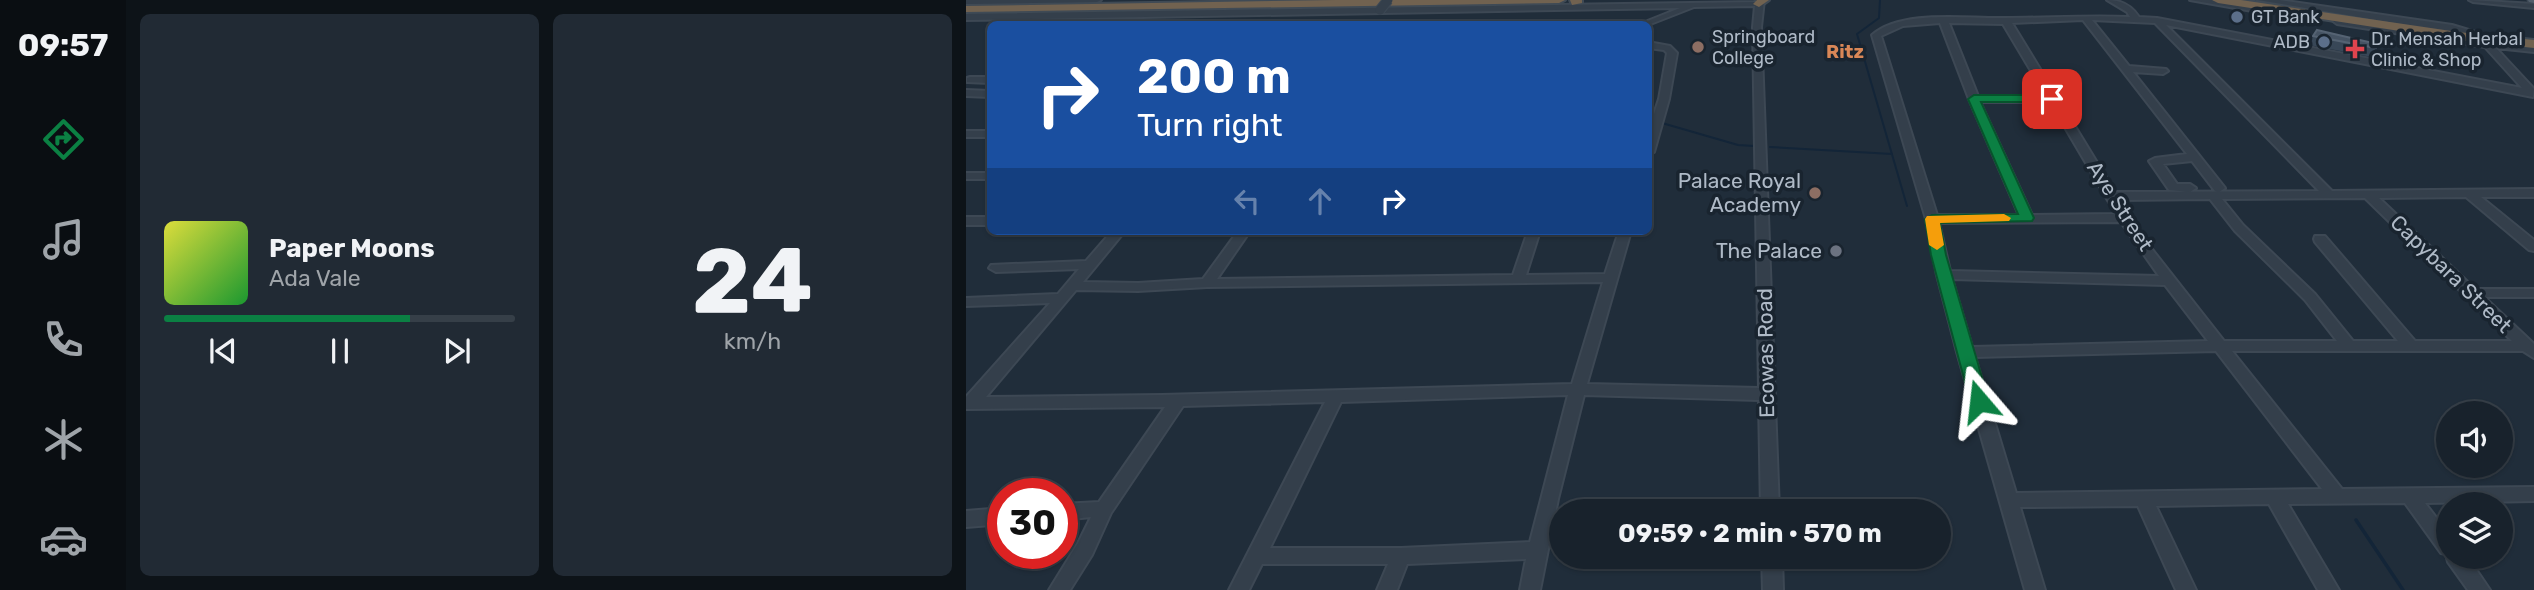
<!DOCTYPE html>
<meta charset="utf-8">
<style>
body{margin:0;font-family:Rubik,sans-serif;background:#212a34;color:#f1f3f6;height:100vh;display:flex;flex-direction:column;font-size:26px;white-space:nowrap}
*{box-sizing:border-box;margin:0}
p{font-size:23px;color:#9fa4a9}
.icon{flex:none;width:38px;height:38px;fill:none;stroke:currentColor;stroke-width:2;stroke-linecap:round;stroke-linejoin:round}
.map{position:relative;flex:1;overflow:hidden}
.panel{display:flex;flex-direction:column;gap:14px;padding:14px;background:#0d1318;width:840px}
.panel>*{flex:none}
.guide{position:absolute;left:21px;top:21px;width:665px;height:214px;border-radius:10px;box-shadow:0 2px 5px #0004,0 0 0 2px #363f48;background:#1a4fa0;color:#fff;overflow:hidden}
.tools{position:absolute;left:1470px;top:401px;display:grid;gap:14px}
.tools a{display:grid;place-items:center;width:77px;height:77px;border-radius:50%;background:#18222c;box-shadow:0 2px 5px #0004,0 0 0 2px #363f48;font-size:35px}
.speed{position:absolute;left:21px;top:478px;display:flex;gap:14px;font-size:35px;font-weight:700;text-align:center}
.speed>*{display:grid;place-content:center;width:91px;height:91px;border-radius:50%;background:#18222c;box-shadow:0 2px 5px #0004,0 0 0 2px #363f48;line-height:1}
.speed .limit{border:10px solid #d22;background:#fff;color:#111}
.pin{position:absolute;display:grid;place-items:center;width:60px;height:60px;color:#fff;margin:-30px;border-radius:14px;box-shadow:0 4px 10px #0006}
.me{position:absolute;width:77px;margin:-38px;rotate:343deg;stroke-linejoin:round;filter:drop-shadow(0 0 5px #0008)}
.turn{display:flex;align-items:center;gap:24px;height:147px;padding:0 35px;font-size:32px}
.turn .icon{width:91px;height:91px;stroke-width:2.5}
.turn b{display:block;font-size:49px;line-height:60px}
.lanes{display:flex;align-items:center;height:66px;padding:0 35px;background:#0003;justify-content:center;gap:35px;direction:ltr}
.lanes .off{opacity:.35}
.panel .card{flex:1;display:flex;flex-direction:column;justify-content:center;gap:10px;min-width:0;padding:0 24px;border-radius:10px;background:#212a34}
.panel .dial{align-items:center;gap:0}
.dial b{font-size:91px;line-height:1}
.song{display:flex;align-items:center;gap:21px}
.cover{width:84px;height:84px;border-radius:10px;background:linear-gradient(135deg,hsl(60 70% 55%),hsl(130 70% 35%))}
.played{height:7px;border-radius:4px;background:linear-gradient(90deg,#0b8043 70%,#363f48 70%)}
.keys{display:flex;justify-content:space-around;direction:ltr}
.panel .tiles{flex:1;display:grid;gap:14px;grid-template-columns:repeat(2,1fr)}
.trip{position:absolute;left:583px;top:499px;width:402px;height:70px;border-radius:35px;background:#18222c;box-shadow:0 2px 5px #0004,0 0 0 2px #363f48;font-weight:700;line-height:70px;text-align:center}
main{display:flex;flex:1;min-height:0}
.menu{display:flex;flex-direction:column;width:126px;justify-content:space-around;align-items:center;background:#0a0e12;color:#9fa4a9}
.menu .icon{width:49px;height:49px}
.menu .selected{color:#0b8043}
.menu b{font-size:32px;color:#f1f3f6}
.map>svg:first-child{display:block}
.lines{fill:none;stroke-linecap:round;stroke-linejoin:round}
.stream-far1{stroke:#132538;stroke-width:2}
.stream{stroke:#132538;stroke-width:3.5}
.minor-casing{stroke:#3d4854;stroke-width:4}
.major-casing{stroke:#3d4854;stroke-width:3}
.highway-casing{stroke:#3f4a55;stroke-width:4}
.minor{fill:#343f4b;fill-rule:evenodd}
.major{fill:#525e6b;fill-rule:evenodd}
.highway{fill:#716250;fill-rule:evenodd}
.minor-bridge-casing{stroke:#3d4854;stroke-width:11;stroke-linecap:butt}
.minor-bridge{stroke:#343f4b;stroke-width:9}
.wall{fill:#384757}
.building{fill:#455363;stroke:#556373;stroke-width:2}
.route{fill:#0b8043;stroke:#07532c;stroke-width:2}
.slow{fill:#f59e0b}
.service-dot{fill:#5c6f8a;stroke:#19242f;stroke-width:2.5}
.education-dot{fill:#8d6e63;stroke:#19242f;stroke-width:2.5}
.health-dot{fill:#e0444e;stroke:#19242f;stroke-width:2.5}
.worship-dot{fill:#6b7280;stroke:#19242f;stroke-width:2.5}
.labels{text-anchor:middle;stroke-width:7;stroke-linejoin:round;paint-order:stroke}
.far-poi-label{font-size:18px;fill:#afbac7;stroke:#19242f;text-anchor:start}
.far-neighbourhood-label{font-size:19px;font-weight:bold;fill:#d98757;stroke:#19242f}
.poi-label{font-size:21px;fill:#afbac7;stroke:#19242f;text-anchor:end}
.street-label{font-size:21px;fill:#afbac7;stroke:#19242f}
</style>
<main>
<nav class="menu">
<b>09:57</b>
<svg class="icon selected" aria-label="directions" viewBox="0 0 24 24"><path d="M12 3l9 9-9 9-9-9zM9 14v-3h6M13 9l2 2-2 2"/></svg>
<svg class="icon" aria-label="music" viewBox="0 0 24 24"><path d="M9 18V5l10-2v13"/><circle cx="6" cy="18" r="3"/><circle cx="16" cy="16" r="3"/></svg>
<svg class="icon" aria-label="phone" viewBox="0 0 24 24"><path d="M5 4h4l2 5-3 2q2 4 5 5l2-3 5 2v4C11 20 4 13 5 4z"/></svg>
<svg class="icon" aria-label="climate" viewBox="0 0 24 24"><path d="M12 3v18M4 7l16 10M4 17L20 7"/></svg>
<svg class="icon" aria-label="car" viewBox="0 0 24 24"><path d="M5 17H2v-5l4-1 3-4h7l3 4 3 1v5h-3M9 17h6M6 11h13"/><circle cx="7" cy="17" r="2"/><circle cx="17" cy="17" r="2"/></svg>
</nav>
<section class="panel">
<div class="tiles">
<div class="card">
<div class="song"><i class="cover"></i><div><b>Paper Moons</b><p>Ada Vale</p></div></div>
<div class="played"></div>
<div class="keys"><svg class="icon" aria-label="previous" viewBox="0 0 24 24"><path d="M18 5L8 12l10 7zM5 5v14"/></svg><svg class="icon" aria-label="pause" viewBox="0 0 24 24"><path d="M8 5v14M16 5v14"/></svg><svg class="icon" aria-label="next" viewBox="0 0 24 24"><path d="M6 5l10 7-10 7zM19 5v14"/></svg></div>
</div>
<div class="card dial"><b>24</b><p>km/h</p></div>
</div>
</section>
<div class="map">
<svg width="1568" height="590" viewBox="0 0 1568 590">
<rect width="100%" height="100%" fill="#202d3a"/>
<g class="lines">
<!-- stream-far1 -->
<g class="stream-far1">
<path d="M 914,0 L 913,18 L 891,34 L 941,206"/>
<path d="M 696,123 L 772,145 L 788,146"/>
<path d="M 804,147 L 926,154"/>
</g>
<!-- stream -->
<path class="stream" d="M 1390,520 L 1437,590"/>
<!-- minor casing -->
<g class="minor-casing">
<g id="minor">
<path d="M 0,0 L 135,0 L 131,2 L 0,4 Z"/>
<path d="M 790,0 L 798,0 L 795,27 L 813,511 L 795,511 L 793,400 L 618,395 L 592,499 L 574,590 L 554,590 L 560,559 L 441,564 L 431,590 L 411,590 L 422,564 L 296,564 L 283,590 L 263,590 L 359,402 L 217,406 L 145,513 L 126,555 L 104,590 L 83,590 L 112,543 L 125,517 L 96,520 L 96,504 L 133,502 L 199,407 L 0,409 L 0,397 L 84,303 L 0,306 L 0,298 L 92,294 L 113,269 L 30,272 L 23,268 L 25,265 L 120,261 L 146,231 L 159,231 L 117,282 L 172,283 L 237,279 L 272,231 L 284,231 L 251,279 L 547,275 L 562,231 L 574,231 L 560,275 L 639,274 L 653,231 L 665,231 L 621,384 L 793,388 L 787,27 L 789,6 L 728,7 L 682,25 L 674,24 L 714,8 L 0,20 L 0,14 L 790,2 ZM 637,282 L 606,384 L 196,395 L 20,397 L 110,290 L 172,291 L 241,287 ZM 602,395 L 564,542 L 435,548 L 304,548 L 375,402 Z"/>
<path d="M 1141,0 C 1155,0 1165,5 1173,17 L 1191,18 L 1556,88 L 1519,47 L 1371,24 L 1367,21 L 1371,18 L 1510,40 L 1568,46 L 1568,52 L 1530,48 L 1568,89 L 1567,97 L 1200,25 L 1366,191 L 1568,189 L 1568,197 L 1515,197 L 1568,240 L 1568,251 L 1563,250 L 1500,197 L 1413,198 L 1509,289 L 1568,289 L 1568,297 L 1518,297 L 1568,344 L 1568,358 L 1557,351 L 1266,351 L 1376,489 L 1568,487 L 1568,501 L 1459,503 L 1482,533 L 1482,556 L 1501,556 L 1524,590 L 1502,590 L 1482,562 L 1480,554 L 1475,553 L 1439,503 L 1322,504 L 1373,590 L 1352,590 L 1303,504 L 1190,506 L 1230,590 L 1210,590 L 1172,506 L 1054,507 L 1079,590 L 1059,590 L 991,352 L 971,275 L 960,219 L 906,35 C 936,9 1000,19 1039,18 C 1081,18 1122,15 1164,17 L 1161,12 ZM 1117,20 L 1221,154 L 1189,158 L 1183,161 L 1203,190 L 1224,192 L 1230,188 L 1224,184 L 1211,184 L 1197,164 L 1226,161 L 1249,191 L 1253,192 L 1259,188 L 1167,72 L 1197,74 L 1202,71 L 1200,69 L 1163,66 L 1126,20 L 1189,23 L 1353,191 L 1149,192 L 1046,23 ZM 974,23 L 1003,99 L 1053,215 L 971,215 L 915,36 L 937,26 ZM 983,23 L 1037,24 L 1080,96 L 1012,96 ZM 1014,102 L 1084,102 L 1150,214 L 1066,215 ZM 1399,198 L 1546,341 L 1449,341 L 1359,236 L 1349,236 L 1348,239 L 1349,242 L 1432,341 L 1387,341 L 1349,294 L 1277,225 L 1256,199 ZM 1244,199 L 1269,231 L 1339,300 L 1371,341 L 1258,341 L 1185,248 L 1153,200 ZM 1155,222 L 1193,276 L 984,271 L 973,223 ZM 986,279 L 1199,285 L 1242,341 L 1006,347 ZM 1250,351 L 1356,489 L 1050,493 L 1009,357 Z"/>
<path d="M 1224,0 L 1246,0 L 1296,9 L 1292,12 Z"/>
<path d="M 1292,0 L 1313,0 L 1486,25 L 1516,34 L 1512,37 Z"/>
<path d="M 1503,0 L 1568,4 L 1568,8 L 1507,2 Z"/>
<path d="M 682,42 L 704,46 L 711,53 L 703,99 L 688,152 L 682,155 L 682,132 L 693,99 L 701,53 L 698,50 L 682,48 Z"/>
<path d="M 4,77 L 24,77 L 24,83 L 1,82 L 1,78 Z"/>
<path d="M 0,90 L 24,91 L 24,97 L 0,96 Z"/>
<rect x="0" y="131" width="24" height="6"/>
<rect x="0" y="173" width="24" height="6"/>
<rect x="0" y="217" width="24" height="8"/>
<path d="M 37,508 L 37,524 L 0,527 L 0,511 Z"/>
<path d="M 796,556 L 816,556 L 817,590 L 797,590 Z"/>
</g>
</g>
<!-- major casing -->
<g class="major-casing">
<path id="major" d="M 1562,0 L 1568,0 L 1568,3 L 1563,2 Z"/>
</g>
<!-- highway casing -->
<g class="highway-casing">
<g id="highway">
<path d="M 369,0 L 599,0 L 593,3 L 0,12 L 0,6 Z"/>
<path d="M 604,0 L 616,0 L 616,3 L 606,5 Z"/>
<path d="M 791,0 L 803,0 L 793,7 L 787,4 Z"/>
<path d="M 1246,0 L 1275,0 L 1492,32 L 1568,40 L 1568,48 L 1492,40 L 1252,3 Z"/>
</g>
</g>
<!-- minor -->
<use href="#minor" class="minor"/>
<!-- major -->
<use href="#major" class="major"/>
<!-- highway -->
<use href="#highway" class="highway"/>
<!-- minor-bridge casing -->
<g class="minor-bridge-casing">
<path id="minor-bridge" d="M 414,10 L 422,0"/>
</g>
<!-- minor-bridge -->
<use href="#minor-bridge" class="minor-bridge"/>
</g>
<!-- wall -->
<path class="wall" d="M 1347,36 L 1410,48 L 1406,57 L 1343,45 Z"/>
<!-- building -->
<path class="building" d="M 1351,30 L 1411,44 L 1410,48 L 1347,36 Z"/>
<!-- route -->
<path class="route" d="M 1008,95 L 1086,95 L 1092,99 L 1086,102 L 1015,102 L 1068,218 L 1066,221 L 974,223 L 980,255 L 1023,401 L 1020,406 L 1007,406 L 1004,401 L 965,255 L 959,219 L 966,215 L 1052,214 L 1002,99 Z"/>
<!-- slow -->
<path class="slow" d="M 1038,214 L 1045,218 L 1043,221 L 974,223 L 978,245 L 971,250 L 963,245 L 959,219 L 961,216 Z"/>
<!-- markers -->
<g class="service-dot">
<circle cx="1271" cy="17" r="7"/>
<circle cx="1358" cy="42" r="7"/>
</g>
<g class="education-dot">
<circle cx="732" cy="47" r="7"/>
<circle cx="849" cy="193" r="7"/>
</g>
<path class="health-dot" d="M1385.5 38.5h7v7h7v7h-7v7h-7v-7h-7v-7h7z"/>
<circle class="worship-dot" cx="870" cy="251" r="7"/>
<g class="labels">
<!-- far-poi labels -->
<g class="far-poi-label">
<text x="1285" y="23">GT Bank</text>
<text x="746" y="43">Springboard<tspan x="746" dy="21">College</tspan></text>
<text x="1405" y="45">Dr. Mensah Herbal<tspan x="1405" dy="21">Clinic &amp; Shop</tspan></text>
<text x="1344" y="48" text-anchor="end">ADB</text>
</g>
<!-- far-neighbourhood labels -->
<g class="far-neighbourhood-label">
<text x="879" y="58">Ritz</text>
</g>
<!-- poi labels -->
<g class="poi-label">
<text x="835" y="188">Palace Royal<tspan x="835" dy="24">Academy</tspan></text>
<text x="856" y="258">The Palace</text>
</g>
<!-- street labels -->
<g class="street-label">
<text transform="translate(1154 206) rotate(57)" y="7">Aye Street</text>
<text transform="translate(1485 274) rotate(44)" y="7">Capybara Street</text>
<text transform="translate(800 353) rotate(-91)" y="7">Ecowas Road</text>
</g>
</g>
</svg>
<div class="tools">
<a><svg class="icon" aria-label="sound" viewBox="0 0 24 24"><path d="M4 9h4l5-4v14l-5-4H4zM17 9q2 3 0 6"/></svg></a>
<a><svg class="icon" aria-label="layers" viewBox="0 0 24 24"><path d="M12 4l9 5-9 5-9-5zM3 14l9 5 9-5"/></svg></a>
</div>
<div class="speed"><div class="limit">30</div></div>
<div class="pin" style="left:1086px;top:99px;background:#d93025"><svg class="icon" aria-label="arrive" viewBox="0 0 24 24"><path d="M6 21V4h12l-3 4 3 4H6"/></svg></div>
<svg class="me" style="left:1013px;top:401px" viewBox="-20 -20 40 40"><path d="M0-17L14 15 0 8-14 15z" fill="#0b8043" stroke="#fff" stroke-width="4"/></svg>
<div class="trip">09:59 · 2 min · 570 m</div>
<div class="guide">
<div class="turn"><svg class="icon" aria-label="right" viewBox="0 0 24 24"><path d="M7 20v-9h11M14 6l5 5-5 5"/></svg><div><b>200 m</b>Turn right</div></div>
<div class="lanes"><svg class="icon off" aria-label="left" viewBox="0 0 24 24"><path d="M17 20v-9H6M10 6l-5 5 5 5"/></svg><svg class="icon off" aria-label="ahead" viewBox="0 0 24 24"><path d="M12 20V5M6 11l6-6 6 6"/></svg><svg class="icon" aria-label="right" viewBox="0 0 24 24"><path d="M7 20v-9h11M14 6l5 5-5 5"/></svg></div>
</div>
</div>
</main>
